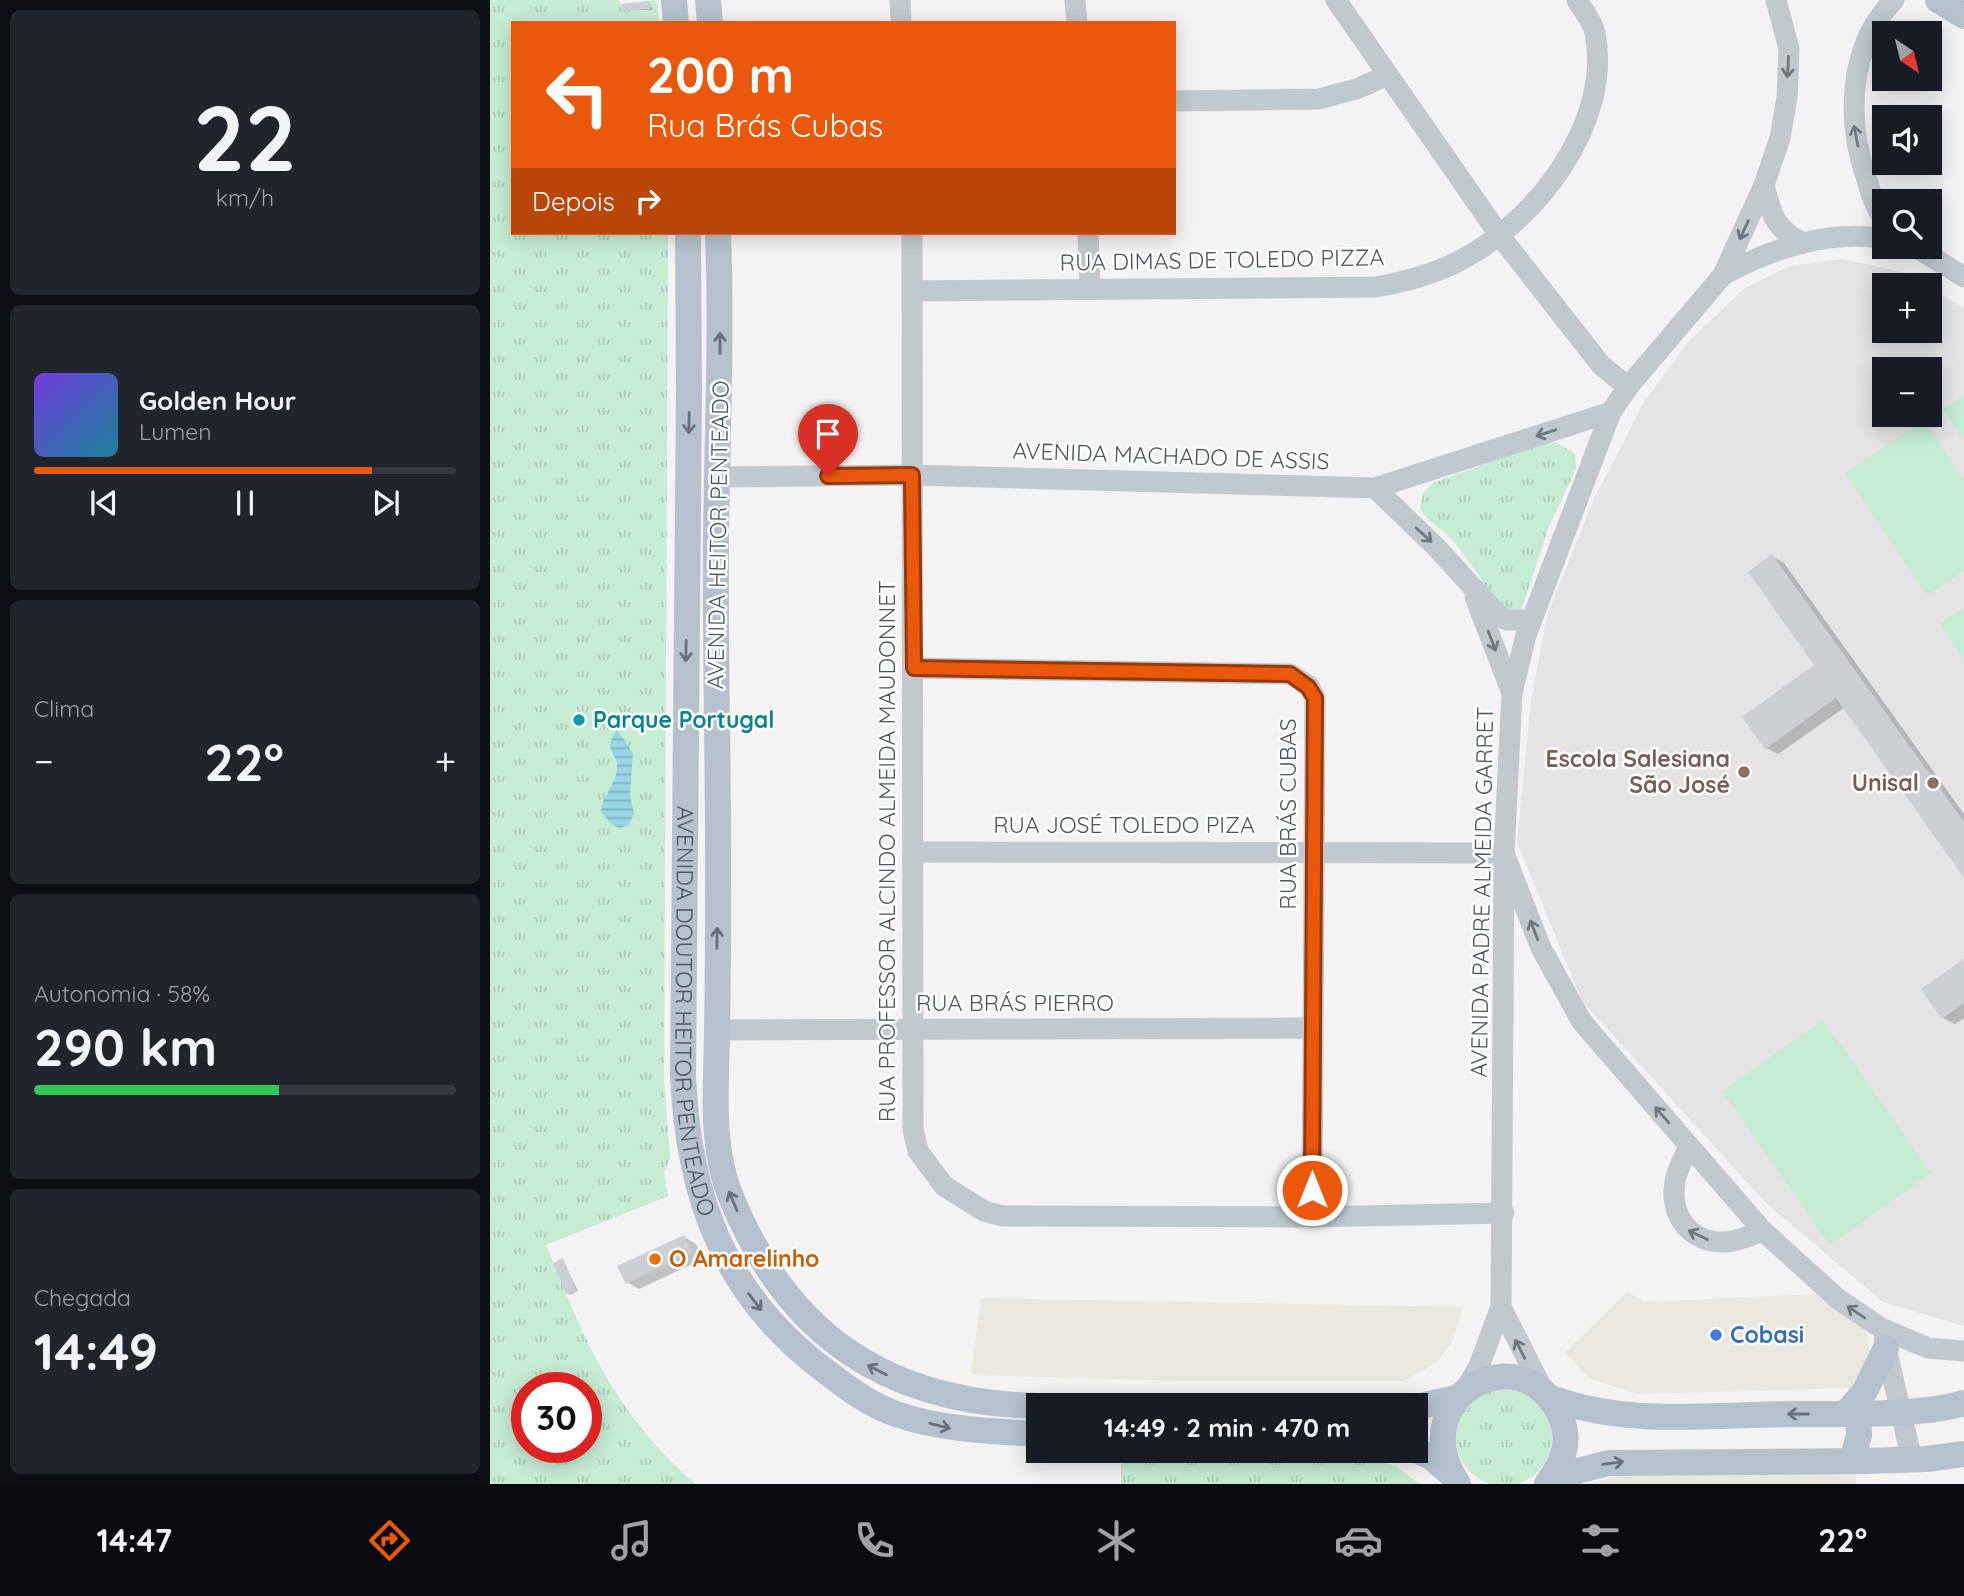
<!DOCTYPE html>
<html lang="pt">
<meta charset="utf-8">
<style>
body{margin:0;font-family:Quicksand,sans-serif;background:#20242c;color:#f1f3f6;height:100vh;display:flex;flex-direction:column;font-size:26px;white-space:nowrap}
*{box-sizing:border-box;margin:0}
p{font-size:23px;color:#9ea1a6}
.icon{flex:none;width:38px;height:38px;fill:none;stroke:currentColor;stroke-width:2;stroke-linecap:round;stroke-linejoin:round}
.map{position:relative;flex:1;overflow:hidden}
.side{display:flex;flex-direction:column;gap:10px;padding:10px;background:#0d0f14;width:490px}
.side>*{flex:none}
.hud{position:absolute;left:21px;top:21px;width:665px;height:214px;border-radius:0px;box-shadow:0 4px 18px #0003;background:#ea580c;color:#fff;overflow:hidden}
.needle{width:46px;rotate:145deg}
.tools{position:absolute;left:1382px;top:21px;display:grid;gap:14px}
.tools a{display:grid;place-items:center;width:70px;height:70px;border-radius:0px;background:#171b24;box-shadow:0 4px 18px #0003;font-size:35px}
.speed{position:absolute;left:21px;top:1372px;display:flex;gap:14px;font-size:35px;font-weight:700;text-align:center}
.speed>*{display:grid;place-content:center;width:91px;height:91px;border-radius:50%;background:#171b24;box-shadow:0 4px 18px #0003;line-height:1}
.speed .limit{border:10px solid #d22;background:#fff;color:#111}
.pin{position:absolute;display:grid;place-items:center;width:60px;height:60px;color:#fff;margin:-72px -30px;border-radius:50% 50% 50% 0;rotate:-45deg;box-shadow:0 0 7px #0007}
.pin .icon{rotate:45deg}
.me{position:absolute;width:77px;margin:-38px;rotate:0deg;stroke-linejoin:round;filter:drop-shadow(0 0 5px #0008)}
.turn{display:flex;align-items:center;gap:24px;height:147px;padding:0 21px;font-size:32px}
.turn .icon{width:91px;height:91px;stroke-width:2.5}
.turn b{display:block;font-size:49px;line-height:60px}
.then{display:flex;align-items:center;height:66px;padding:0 21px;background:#0003;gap:14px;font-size:26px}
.big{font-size:52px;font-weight:700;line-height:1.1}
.side .tile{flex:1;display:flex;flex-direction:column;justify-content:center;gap:10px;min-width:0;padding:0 24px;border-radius:10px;background:#20242c}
.side .dial{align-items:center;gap:0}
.dial b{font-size:91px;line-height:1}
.song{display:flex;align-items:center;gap:21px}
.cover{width:84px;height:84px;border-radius:10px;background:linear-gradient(135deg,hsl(260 70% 55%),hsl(190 70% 35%))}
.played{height:7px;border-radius:4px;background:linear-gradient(90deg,#ea580c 80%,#363941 80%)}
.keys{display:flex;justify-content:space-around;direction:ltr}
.heat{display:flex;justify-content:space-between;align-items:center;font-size:38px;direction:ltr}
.charge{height:10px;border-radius:5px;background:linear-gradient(90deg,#34c759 58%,#363941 0)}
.trip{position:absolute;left:536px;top:1393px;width:402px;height:70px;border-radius:0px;background:#171b24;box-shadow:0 4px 18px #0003;font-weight:700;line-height:70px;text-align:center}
.menu{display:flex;height:112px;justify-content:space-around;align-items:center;background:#090b0e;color:#9ea1a6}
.menu .icon{width:49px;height:49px}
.menu .current{color:#ea580c}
.menu b{font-size:32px;color:#f1f3f6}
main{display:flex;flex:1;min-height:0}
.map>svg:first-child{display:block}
.commercial{fill:#e9e7e0}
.education{fill:#e5e3e3;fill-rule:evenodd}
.green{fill:#c6ecd4}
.park{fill:url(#park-tufts);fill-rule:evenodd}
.water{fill:url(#water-rules)}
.shadow{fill:#0003}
.building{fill:#cccfd4}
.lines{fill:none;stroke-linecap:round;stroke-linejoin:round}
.minor{stroke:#c1c9cf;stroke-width:21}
.major{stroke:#b5c2ce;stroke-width:26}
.oneway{stroke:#6e7880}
.oneway2{stroke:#66717a}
.route-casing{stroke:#983908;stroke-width:18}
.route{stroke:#ea580c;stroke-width:12}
.culture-dot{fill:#0f9aa8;stroke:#fff;stroke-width:2.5}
.education-dot{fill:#8d6e63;stroke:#fff;stroke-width:2.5}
.food-dot{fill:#e8710a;stroke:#fff;stroke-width:2.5}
.shop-dot{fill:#3f7fe0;stroke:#fff;stroke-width:2.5}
.labels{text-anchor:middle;stroke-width:5;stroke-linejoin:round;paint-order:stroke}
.street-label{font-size:23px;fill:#4b565e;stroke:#fff}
.culture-label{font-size:23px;font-weight:bold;fill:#0d838f;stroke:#fff;text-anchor:start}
.education-label{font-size:23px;font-weight:bold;fill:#785e54;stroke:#fff;text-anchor:end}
.food-label{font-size:23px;font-weight:bold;fill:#c56008;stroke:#fff;text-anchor:start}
.shop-label{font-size:23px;font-weight:bold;fill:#366cbe;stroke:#fff;text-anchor:start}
</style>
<main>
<section class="side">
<div class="tile dial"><b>22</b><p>km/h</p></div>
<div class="tile">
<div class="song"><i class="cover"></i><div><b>Golden Hour</b><p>Lumen</p></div></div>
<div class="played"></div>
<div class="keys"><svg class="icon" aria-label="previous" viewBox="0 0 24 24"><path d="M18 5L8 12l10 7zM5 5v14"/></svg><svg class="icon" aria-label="pause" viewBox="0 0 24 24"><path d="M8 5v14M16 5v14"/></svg><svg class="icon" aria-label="next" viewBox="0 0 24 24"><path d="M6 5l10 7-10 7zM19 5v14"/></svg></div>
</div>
<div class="tile"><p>Clima</p>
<div class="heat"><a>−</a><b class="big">22°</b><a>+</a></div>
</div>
<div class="tile"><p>Autonomia · 58%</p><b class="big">290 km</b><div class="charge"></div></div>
<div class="tile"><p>Chegada</p><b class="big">14:49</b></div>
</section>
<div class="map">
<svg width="1474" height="1484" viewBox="0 0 1474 1484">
<defs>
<pattern id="park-tufts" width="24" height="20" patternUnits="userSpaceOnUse" patternTransform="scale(1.75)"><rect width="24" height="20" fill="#c6ecd4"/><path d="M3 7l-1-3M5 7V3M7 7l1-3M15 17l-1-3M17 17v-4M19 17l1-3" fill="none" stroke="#acccb8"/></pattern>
<pattern id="water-rules" width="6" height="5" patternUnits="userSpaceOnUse" patternTransform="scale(1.75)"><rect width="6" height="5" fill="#97d7e5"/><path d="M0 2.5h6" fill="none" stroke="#7db1bd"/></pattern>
</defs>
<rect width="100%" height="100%" fill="#f4f2f2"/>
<!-- commercial -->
<g class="commercial">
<path d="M 1137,1292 L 1155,1302 L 1328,1294 L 1377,1332 L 1381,1364 L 1361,1388 L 1148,1394 L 1100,1379 L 1075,1353 Z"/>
<path d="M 491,1298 L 973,1307 L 963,1340 L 947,1362 L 914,1381 L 693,1381 L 481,1375 Z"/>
<path d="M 1366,1472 L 1366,1484 L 1098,1484 L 1135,1473 Z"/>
</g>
<!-- education -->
<path class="education" d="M 1353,259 L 1417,273 L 1436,285 L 1395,285 L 1395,331 L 1440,331 L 1440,288 L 1474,308 L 1474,1326 L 1393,1302 L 1277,1204 L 1092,1001 L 1027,842 L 1041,701 L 1057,615 L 1104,499 L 1154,402 L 1199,341 L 1255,288 L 1299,266 ZM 1395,369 L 1440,369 L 1440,415 L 1395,415 Z"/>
<!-- green -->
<g class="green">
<path d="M 1474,395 L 1474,441 L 1453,410 Z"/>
<path d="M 1434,420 L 1474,480 L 1474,571 L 1437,595 L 1355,473 Z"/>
<path d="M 1474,608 L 1474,660 L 1450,624 Z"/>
<path d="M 1333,1020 L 1441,1173 L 1340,1245 L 1232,1091 Z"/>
</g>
<!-- park -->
<g class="park">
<path d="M 0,0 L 128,0 L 130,4 L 167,0 L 169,23 L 23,23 L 23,233 L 178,233 L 174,1079 L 180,1158 L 174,1173 L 178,1196 L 56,1245 C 96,1344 123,1411 205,1484 L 0,1484 ZM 37,1388 L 96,1388 L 96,1447 L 37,1447 Z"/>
<path d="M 1056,442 L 1068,443 L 1085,454 L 1086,469 L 1058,529 L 1032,609 L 1026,612 L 1009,609 C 995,584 980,561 962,540 C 952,529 938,522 930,509 L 933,493 L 943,483 Z"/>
<circle cx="1014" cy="1438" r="48"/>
<path d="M 631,1453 L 865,1455 L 905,1466 L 930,1484 L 631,1484 Z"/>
</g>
<!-- water -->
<path class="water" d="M 127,730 L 143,753 L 140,796 L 144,813 L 139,825 L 130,828 L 122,825 L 111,811 C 113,795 125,785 127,770 C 129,750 111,753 127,730 Z"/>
<!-- shadow -->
<g class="shadow">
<path d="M 159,3 L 163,10 L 134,10 Z"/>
<path d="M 1282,556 L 1294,563 L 1474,814 L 1474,875 L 1354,708 L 1288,754 L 1276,748 L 1327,666 Z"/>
<path d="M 1474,961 L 1474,1018 L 1465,1024 L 1453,1018 Z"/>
<path d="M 194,1237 L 206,1244 L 213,1259 L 149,1289 L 137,1282 Z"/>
<path d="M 73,1260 L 88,1291 L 80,1295 L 77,1293 Z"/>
</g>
<!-- building -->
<g class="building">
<path d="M 160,1 L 160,9 L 133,11 L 132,4 Z"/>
<path d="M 1282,554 L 1474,822 L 1474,878 L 1346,698 L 1275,749 L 1252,717 L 1324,665 L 1258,572 Z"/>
<path d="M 1474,959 L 1474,1003 L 1452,1019 L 1431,989 Z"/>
<path d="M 194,1235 L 202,1252 L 136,1284 L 127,1266 Z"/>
<path d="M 73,1258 L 86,1290 L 76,1294 L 63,1263 Z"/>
</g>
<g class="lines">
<!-- minor -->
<g class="minor">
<path d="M 410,0 L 411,23"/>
<path d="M 585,0 L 587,23"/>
<path d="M 846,0 L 1010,236 L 1111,365 L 1138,387"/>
<path d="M 684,101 L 829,99 L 869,88 L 898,75"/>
<path d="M 1274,185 C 1282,216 1284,228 1313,243"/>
<path d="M 1395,219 C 1385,209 1381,193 1377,180 C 1356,121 1358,46 1404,0"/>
<path d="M 422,233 L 423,1130 L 428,1151 L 454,1186 L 494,1211 L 513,1216 L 822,1217 L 1014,1213"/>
<path d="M 598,233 L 600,288"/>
<path d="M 1426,247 L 1474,277"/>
<path d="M 1233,275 L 1274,185 L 1290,138 L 1297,98 L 1299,49 L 1286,0"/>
<path d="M 424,291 L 886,287 C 914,282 941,275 967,262 C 1044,224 1123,124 1105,33 C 1103,22 1093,10 1087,0"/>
<path d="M 227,477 L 422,475 L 885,488 L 1121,412"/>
<path d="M 885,488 L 947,548 L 1007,614 L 1016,620 L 1042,620"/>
<path d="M 985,597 L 1022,693"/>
<path d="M 424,668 L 800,674 L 819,686 L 825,698 L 822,1217"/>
<path d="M 423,852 L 1014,853 L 1051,948 L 1092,1022 L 1273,1231 L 1348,1299 L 1391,1328 L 1438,1348 L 1474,1351"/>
<path d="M 227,1030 L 823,1028"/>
<path d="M 1199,1146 C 1195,1156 1189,1166 1186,1177 C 1177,1213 1199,1244 1236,1242 C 1248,1241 1262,1235 1273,1231"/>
<path d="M 1394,1340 L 1422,1460"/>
<path d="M 975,1390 L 989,1366 L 1011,1307"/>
<path d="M 1053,1390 L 1011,1307 L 1014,853 L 1022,693 L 1036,635 L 1121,412 L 1138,387 L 1233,275 C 1280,249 1340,229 1395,239"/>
</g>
<!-- major -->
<g class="major">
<path d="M 184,0 L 186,23"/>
<path d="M 218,0 L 220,23"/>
<path d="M 1448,0 L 1474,16"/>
<path id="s1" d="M 198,233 L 199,389 L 193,1075 C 198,1196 234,1295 334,1370 C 356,1387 380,1405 406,1414 C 453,1430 499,1431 548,1434"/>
<path d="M 228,233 C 232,336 227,438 226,541 C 225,662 229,783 228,904 C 228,945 228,987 227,1028 C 227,1083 219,1144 241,1197 C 298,1337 399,1403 548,1406"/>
<path d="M 1061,1398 C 1139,1427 1223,1414 1304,1414 C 1350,1414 1431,1416 1474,1403"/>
<path d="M 926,1407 L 966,1398"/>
<path d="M 1355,1414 L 1375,1391 L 1396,1348"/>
<path d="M 926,1450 L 941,1457 L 962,1475"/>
<path d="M 1362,1461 L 1369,1435 L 1368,1413"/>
<path d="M 968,1484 C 911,1399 1030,1331 1070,1415 C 1082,1441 1073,1463 1057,1484"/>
<path d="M 1058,1484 L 1087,1471 L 1119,1463 L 1376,1461 L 1437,1459 L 1474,1454"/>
</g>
</g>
<!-- one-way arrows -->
<defs><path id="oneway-shaft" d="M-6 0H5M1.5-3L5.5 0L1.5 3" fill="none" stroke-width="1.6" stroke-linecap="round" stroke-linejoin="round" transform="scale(1.75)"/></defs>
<g class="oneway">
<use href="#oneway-shaft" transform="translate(1298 67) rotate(93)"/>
<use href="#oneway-shaft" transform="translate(1366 136) rotate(-101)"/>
<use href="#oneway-shaft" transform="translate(1254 230) rotate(115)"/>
<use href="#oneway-shaft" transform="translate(1056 433) rotate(162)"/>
<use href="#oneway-shaft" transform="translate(934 535) rotate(42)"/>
<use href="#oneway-shaft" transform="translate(1002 641) rotate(69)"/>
<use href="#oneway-shaft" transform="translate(1044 930) rotate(-111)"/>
<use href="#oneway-shaft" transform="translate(1172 1115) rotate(-131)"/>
<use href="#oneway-shaft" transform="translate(1208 1235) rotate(-154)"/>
<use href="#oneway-shaft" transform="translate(1366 1312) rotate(-146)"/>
<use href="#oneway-shaft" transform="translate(1030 1349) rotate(-117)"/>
</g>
<g class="oneway2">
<use href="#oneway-shaft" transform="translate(230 343) rotate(-90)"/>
<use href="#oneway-shaft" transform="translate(199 423) rotate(91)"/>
<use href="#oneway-shaft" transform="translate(196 651) rotate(91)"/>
<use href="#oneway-shaft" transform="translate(227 938) rotate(-89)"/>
<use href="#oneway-shaft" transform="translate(243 1201) rotate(-113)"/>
<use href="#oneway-shaft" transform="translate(265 1302) rotate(52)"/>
<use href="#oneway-shaft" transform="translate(387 1370) rotate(-153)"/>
<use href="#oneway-shaft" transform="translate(1308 1414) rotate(180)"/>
<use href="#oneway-shaft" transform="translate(450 1426) rotate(14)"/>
<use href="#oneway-shaft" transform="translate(1123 1463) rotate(-7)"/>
</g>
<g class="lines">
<!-- route casing -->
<g class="route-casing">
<path id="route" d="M 338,476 L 422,475 L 424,668 L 800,674 L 818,687 L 825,698 L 822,1190"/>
</g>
<!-- route -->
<use href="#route" class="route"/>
</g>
<!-- markers -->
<circle class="culture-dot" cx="89" cy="720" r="7"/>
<g class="education-dot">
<circle cx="1254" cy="772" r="7"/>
<circle cx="1443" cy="783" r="7"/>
</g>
<circle class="food-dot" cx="165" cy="1259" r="7"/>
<circle class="shop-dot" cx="1226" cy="1335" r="7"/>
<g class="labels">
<!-- street labels -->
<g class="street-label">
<text transform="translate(732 260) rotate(-1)" y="8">RUA DIMAS DE TOLEDO PIZZA</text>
<text transform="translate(681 456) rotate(2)" y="8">AVENIDA MACHADO DE ASSIS</text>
<text transform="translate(228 535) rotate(-89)" y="8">AVENIDA HEITOR PENTEADO</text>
<text transform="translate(798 814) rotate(-90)" y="8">RUA BRÁS CUBAS</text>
<text x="634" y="833">RUA JOSÉ TOLEDO PIZA</text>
<text transform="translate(397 851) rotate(-90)" y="8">RUA PROFESSOR ALCINDO ALMEIDA MAUDONNET</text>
<text transform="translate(992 892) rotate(-89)" y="8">AVENIDA PADRE ALMEIDA GARRET</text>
<text x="525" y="1011">RUA BRÁS PIERRO</text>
<text dy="8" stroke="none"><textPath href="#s1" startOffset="779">AVENIDA DOUTOR HEITOR PENTEADO</textPath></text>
</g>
<!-- culture labels -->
<g class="culture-label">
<text x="103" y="728">Parque Portugal</text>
</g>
<!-- education labels -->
<g class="education-label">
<text x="1240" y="767">Escola Salesiana<tspan x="1240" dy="26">São José</tspan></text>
<text x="1429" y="791">Unisal</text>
</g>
<!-- food labels -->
<g class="food-label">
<text x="179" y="1267">O Amarelinho</text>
</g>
<!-- shop labels -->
<g class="shop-label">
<text x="1240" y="1343">Cobasi</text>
</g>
</g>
</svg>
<div class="tools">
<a><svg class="needle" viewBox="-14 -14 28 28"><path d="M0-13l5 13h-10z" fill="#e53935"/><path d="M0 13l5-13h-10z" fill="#9ea1a6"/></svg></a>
<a><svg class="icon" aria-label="sound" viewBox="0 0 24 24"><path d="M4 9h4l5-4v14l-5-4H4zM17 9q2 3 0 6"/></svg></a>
<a><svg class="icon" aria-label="search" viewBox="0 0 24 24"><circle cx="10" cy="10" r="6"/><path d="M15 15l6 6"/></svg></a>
<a>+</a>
<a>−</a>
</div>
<div class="speed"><div class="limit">30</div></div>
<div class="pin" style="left:338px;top:476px;background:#d93025"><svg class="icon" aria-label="arrive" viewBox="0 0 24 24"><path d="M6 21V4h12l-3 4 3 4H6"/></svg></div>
<svg class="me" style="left:822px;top:1190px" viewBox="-20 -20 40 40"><circle r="17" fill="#ea580c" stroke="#fff" stroke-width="3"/><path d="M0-11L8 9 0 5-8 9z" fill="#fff"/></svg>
<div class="trip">14:49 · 2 min · 470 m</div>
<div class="hud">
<div class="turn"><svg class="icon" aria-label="left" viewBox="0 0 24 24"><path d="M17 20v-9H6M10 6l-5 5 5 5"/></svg><div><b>200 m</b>Rua Brás Cubas</div></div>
<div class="then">Depois<svg class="icon" aria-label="right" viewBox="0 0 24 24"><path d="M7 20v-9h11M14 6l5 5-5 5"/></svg></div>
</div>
</div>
</main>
<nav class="menu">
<b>14:47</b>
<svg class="icon current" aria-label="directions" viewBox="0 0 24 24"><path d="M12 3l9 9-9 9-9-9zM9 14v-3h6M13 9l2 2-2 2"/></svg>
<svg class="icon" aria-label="music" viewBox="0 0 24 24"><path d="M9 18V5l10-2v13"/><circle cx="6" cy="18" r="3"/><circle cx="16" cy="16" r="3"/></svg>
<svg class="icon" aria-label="phone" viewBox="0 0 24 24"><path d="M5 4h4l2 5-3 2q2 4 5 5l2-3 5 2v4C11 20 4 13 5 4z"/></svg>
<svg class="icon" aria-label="climate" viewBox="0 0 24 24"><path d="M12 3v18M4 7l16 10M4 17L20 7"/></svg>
<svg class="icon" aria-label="car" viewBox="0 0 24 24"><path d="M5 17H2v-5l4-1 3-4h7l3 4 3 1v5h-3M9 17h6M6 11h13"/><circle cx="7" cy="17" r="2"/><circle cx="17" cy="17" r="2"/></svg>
<svg class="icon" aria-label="filters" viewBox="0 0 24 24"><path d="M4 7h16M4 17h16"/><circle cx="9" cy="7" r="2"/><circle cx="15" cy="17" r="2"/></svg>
<b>22°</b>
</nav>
